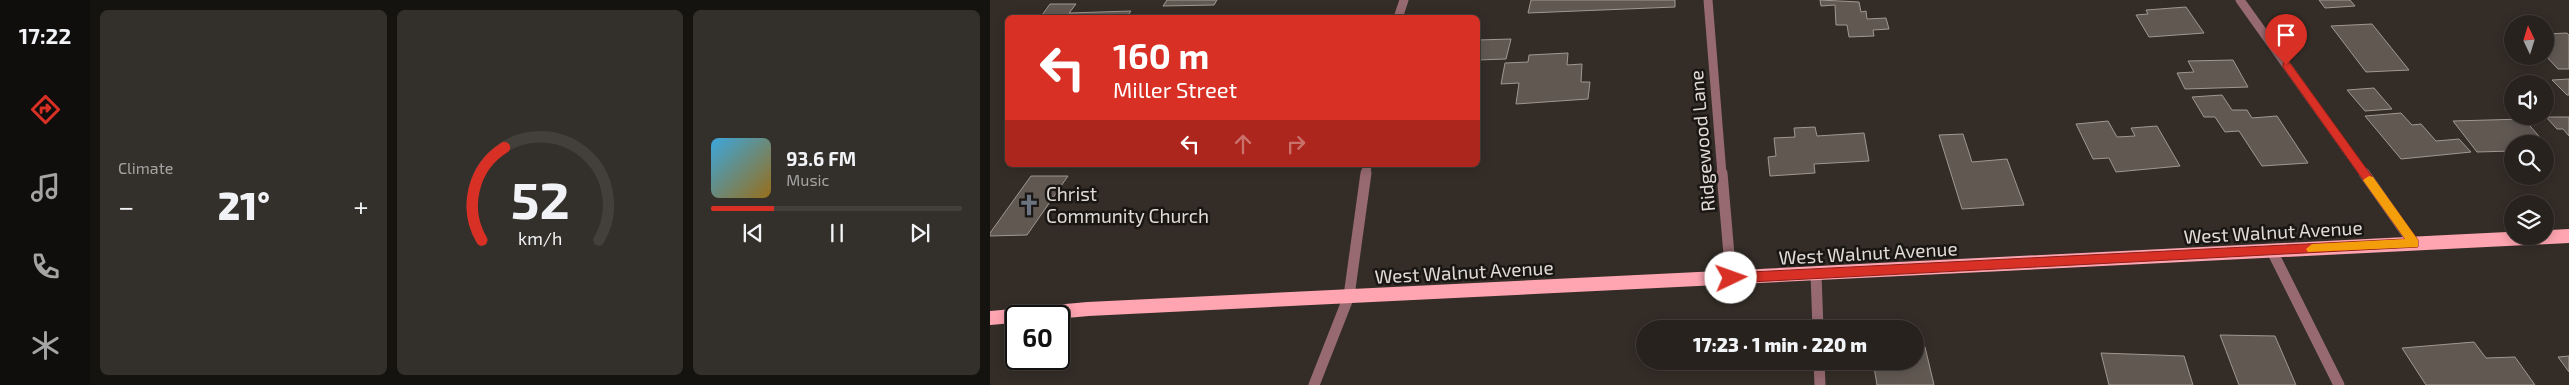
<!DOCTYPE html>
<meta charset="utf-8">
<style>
body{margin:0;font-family:"Exo 2",sans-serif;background:#332f2a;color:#f1f3f6;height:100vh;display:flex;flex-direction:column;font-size:19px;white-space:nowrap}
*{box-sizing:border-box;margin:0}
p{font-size:16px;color:#a4a4a4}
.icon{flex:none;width:28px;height:28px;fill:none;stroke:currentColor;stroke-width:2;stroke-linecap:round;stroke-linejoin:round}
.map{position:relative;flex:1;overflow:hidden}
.drawer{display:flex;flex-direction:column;gap:10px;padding:10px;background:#151310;width:900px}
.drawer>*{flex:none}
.banner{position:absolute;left:15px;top:15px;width:475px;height:152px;border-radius:8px;box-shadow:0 2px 12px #0003,0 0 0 1px #433f3b;background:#d93025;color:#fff;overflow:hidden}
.needle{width:32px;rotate:356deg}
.tools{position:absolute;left:1514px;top:15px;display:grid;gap:10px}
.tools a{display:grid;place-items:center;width:50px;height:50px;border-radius:50%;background:#27221d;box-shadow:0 2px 12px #0003,0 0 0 1px #433f3b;font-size:25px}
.speed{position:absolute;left:15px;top:305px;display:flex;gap:10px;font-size:25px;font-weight:700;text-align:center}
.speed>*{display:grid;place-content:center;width:65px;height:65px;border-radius:50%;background:#27221d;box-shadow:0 2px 12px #0003,0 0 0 1px #433f3b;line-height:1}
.speed .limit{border:2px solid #111;border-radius:8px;background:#fff;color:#111}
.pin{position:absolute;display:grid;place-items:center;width:42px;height:42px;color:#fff;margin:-51px -21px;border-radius:50% 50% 50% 0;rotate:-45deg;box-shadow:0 0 5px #0007}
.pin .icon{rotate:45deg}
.me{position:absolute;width:55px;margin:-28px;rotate:87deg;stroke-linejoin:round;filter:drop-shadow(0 0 4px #0008)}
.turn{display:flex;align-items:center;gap:18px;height:105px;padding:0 25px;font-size:22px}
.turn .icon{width:65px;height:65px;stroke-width:2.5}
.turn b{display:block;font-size:35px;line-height:42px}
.lanes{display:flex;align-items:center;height:48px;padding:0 25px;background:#0003;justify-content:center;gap:25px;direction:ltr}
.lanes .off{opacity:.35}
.big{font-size:38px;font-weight:800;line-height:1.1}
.drawer .card{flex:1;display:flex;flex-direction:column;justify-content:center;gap:8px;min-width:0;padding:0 18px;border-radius:8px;background:#332f2a}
.drawer .dial{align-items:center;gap:0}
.dial svg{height:130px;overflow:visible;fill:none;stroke:#433f3b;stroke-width:7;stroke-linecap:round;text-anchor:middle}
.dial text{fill:#f1f3f6;stroke:none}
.song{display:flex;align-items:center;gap:15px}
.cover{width:60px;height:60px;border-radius:8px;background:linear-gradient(135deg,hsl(200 70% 55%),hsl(40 70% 35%))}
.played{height:5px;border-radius:2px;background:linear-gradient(90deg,#d93025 25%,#433f3b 25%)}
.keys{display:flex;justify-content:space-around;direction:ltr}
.heat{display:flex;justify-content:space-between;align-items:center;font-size:28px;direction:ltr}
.drawer .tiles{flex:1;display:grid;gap:10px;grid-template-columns:repeat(3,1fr)}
.trip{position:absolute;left:646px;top:320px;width:288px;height:50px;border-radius:25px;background:#27221d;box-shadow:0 2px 12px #0003,0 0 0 1px #433f3b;font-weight:800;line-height:50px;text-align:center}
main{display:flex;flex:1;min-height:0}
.tab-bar{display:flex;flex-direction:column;width:90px;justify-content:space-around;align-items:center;background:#100e0c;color:#a4a4a4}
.tab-bar .icon{width:35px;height:35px}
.tab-bar .selected{color:#d93025}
.tab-bar b{font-size:22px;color:#f1f3f6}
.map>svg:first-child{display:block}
.building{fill:#615852;stroke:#a09790}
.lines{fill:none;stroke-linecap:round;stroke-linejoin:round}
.street-far1{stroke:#966a70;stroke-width:9}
.street{stroke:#966a70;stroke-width:11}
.primary{stroke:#fea5b1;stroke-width:14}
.route{fill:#d93025;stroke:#8d1f18}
.slow{fill:#f59e0b}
.labels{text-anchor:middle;stroke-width:5;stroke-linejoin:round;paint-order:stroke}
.street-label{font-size:19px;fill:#e0dbd7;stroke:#191613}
.poi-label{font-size:19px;fill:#e0dbd7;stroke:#191613;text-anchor:start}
</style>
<main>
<nav class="tab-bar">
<b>17:22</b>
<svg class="icon selected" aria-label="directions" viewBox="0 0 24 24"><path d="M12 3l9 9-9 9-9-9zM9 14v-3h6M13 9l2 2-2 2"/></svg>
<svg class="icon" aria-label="music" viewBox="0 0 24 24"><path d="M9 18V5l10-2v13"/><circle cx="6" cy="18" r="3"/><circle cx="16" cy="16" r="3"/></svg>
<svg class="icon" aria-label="phone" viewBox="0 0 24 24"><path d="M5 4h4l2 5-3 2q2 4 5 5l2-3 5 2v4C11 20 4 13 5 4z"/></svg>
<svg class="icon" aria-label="climate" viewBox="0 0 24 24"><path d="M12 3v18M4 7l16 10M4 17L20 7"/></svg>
</nav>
<section class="drawer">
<div class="tiles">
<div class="card"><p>Climate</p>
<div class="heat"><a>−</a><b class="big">21°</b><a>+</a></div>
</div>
<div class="card dial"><svg viewBox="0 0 100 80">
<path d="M14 69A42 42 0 1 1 86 69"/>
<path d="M14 69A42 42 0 0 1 28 12" stroke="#d93025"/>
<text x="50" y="56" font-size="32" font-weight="700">52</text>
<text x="50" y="72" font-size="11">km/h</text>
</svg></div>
<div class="card">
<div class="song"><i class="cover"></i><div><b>93.6 FM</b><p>Music</p></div></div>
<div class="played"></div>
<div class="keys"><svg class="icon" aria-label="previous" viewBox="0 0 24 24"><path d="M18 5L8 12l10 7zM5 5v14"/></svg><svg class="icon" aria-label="pause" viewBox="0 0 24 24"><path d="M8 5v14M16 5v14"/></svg><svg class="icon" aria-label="next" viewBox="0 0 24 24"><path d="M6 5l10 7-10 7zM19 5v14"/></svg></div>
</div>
</div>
</section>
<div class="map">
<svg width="1579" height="385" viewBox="0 0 1579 385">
<rect width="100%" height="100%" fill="#342d27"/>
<!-- building -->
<g class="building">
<path d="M 177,0 L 227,0 L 224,5 L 173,6 Z"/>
<path d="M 541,0 L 685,0 L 685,7 L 538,13 Z"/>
<path d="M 830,0 L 869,2 L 871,12 L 876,11 L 877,19 L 896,18 L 899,29 L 883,30 L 884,36 L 859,37 L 857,25 L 846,25 L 845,5 L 831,6 Z"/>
<path d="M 1329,0 L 1360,0 L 1365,6 L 1335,8 Z"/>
<path d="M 60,4 L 86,4 L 79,13 L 141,11 L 136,18 L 50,18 Z"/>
<path d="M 1196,7 L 1214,33 L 1159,37 L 1146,15 L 1158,14 L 1156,10 Z"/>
<path d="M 1382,24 L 1419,70 L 1376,72 L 1341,26 Z"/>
<path d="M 1577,33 L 1579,35 L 1579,69 L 1568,69 L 1555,55 L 1555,34 Z"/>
<path d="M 521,39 L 516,59 L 488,60 L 488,40 Z"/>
<path d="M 578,53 L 577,65 L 592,64 L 591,82 L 600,82 L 598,99 L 526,104 L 529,83 L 511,84 L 515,63 L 538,62 L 539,55 Z"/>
<path d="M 1243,60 L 1258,87 L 1195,89 L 1187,73 L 1204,72 L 1198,61 Z"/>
<path d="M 1579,79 L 1579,95 L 1577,95 L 1562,80 Z"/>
<path d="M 1384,88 L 1402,109 L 1375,111 L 1357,90 Z"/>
<path d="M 1232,95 L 1242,110 L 1257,110 L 1262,118 L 1287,116 L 1318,163 L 1272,166 L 1249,131 L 1235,132 L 1225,117 L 1214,117 L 1202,97 Z"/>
<path d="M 1411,113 L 1422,125 L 1431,124 L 1446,141 L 1469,139 L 1481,152 L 1411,159 L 1375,116 Z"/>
<path d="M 1556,117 L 1579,117 L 1579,136 L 1573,129 L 1567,129 Z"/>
<path d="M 1534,119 L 1560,149 L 1555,149 L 1555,144 L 1522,144 L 1522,151 L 1487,152 L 1463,121 Z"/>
<path d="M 1118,121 L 1127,137 L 1145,136 L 1141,128 L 1167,126 L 1190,166 L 1126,172 L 1119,158 L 1103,159 L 1086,124 Z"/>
<path d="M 825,127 L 827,136 L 874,133 L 879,161 L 824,164 L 825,173 L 780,176 L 778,157 L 786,156 L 784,138 L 805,137 L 804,128 Z"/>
<path d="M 973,134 L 982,162 L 1017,159 L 1034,205 L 972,209 L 949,135 Z"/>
<path d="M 41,176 L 78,176 L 37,235 L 0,236 L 0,233 Z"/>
<path d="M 1230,335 L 1285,336 L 1306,385 L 1249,385 Z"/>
<path d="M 1484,342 L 1496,358 L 1525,357 L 1545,385 L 1436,385 L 1412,348 Z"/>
<path d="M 935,347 L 944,385 L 887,385 L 883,361 L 925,361 L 925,348 Z"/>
<path d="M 1111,353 L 1194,356 L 1203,385 L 1119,385 Z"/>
<path d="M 1579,356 L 1579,372 L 1568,357 Z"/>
</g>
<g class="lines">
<!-- street-far1 -->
<g class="street-far1">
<path d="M 718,0 L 732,174"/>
<path d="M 1250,0 L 1374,174"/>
<path d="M 408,18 L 414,0"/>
<path d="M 376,174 L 377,165"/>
</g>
<!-- street -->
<g class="street">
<path d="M 732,173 L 741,278"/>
<path d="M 1374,173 L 1424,244"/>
<path d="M 1282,251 L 1349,385"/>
<path d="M 826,274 L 828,329"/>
<path d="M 829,361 L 830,385"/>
<path d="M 324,385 L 359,296 L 376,173"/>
</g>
<!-- primary -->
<path class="primary" d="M 0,318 L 98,309 L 1579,236"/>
</g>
<!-- route -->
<path class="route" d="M 1296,62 L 1300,63 L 1428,240 L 1428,247 L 741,283 L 735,278 L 741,273 L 1415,239 L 1293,67 L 1293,63 Z"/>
<!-- slow -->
<path class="slow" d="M 1379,176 L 1383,177 L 1428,240 L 1428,247 L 1318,252 L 1316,249 L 1322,244 L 1415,239 L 1375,183 L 1373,180 Z"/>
<!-- icons -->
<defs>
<g id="church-bare" transform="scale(1.725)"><path d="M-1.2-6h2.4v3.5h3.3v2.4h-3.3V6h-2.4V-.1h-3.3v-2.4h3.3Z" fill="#6b7280" stroke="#191613" stroke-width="2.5" paint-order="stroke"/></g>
</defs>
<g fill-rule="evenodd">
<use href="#church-bare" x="39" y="205"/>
</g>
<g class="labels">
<!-- street labels -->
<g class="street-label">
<text transform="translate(712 141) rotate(-95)" y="7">Ridgewood Lane</text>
<text transform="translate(1283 232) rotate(-3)" y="7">West Walnut Avenue</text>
<text transform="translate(878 253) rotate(-3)" y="7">West Walnut Avenue</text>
<text transform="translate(474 272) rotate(-3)" y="7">West Walnut Avenue</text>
</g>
<!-- poi labels -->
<g class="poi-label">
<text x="56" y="201">Christ<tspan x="56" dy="22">Community Church</tspan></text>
</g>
</g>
</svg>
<div class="tools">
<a><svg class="needle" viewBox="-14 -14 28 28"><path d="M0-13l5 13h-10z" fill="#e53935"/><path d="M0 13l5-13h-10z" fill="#a4a4a4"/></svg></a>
<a><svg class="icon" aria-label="sound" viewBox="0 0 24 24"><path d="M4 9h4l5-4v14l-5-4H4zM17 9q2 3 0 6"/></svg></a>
<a><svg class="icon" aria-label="search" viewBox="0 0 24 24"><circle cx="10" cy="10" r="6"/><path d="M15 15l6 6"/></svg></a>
<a><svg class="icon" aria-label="layers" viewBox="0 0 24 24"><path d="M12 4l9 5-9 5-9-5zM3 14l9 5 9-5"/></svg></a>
</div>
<div class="speed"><div class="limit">60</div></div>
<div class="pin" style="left:1296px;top:65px;background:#d93025"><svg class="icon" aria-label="arrive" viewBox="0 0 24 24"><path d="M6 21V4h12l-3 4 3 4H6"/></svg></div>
<svg class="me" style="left:741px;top:278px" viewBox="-20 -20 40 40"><circle r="19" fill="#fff"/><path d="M0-13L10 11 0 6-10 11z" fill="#d93025"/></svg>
<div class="trip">17:23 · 1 min · 220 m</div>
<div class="banner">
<div class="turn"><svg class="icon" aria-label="left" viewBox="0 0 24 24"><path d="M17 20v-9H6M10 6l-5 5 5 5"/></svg><div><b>160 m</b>Miller Street</div></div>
<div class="lanes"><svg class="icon" aria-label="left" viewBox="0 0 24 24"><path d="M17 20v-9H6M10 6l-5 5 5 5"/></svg><svg class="icon off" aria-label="ahead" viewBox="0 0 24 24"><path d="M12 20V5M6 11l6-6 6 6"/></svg><svg class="icon off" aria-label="right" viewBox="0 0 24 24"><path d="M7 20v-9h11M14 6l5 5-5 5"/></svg></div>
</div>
</div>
</main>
